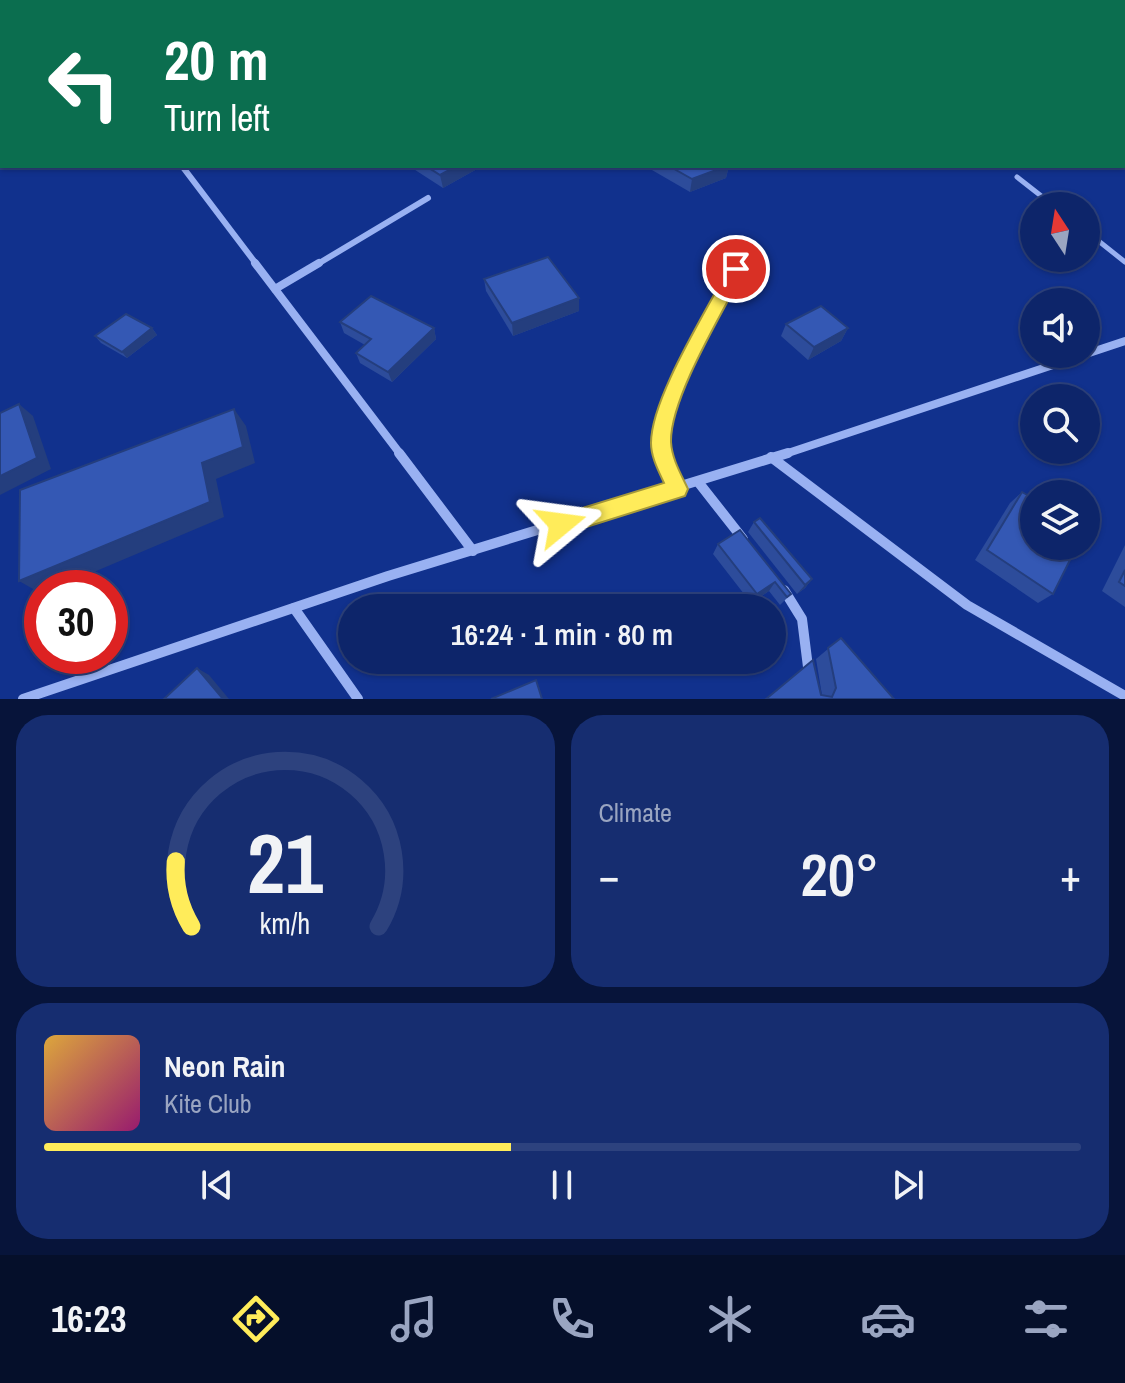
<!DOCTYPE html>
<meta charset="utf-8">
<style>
body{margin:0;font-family:"Archivo Narrow",sans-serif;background:#162d70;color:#f1f3f6;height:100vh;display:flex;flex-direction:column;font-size:30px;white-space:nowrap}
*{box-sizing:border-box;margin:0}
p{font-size:26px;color:#9aa5c1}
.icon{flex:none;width:44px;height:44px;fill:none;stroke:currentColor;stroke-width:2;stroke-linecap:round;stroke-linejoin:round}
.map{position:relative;height:699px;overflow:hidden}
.panel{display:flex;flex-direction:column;gap:16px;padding:16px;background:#07143a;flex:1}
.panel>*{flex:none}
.hud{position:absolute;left:0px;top:0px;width:1126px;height:168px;box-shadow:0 2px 6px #0004,0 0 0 2px #2d427e;background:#0b6e4f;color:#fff;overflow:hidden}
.needle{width:52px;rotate:348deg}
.tools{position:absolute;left:1020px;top:192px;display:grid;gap:16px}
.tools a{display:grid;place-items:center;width:80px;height:80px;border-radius:50%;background:#0d256a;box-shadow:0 2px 6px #0004,0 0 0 2px #2d427e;font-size:40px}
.speed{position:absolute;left:24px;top:570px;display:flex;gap:16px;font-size:40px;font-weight:700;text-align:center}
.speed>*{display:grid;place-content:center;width:104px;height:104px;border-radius:50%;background:#0d256a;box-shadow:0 2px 6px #0004,0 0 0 2px #2d427e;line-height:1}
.speed .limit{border:12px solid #d22;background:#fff;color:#111}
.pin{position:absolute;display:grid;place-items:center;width:68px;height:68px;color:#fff;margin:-34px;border:4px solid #fff;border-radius:50%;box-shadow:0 2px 8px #0007}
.me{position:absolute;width:88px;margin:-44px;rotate:74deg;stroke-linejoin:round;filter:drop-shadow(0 0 6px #0008)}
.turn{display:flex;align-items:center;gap:28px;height:168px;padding:0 32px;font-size:36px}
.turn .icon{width:104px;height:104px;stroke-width:2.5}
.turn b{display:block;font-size:56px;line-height:68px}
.big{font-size:60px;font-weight:600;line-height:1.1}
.panel .widget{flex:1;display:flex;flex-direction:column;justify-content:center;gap:12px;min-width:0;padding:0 28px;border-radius:32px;background:#162d70}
.panel .dial{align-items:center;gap:0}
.dial svg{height:208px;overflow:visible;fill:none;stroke:#2d427e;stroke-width:7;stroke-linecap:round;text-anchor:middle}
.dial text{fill:#f1f3f6;stroke:none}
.song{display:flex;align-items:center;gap:24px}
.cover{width:96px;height:96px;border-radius:12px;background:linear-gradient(135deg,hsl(40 70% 55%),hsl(320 70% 35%))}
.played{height:8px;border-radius:4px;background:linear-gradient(90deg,#ffec5a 45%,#2d427e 45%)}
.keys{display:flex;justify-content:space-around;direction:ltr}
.heat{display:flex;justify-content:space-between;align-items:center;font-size:44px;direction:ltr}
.panel .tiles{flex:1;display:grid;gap:16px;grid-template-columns:1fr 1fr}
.widget:last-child{grid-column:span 2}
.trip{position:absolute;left:338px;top:594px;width:448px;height:80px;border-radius:40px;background:#0d256a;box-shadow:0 2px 6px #0004,0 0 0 2px #2d427e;font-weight:600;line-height:80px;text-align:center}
.dock{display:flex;height:128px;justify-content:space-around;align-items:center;background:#050f2a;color:#9aa5c1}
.dock .icon{width:56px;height:56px}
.dock .on{color:#ffec5a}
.dock b{font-size:36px;color:#f1f3f6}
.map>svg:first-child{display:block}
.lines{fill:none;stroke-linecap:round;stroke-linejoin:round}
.service{stroke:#99b1f2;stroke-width:5}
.minor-far3{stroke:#99b1f2;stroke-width:5}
.minor-far2{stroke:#99b1f2;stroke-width:6}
.minor-far1{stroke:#99b1f2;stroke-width:8}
.minor{stroke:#99b1f2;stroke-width:10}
.wall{fill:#2d4c9b}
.shaded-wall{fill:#243e7e}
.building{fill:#3458b4;stroke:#243e7e;stroke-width:2}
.route{fill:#ffec5a;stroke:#a6993a;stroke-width:2}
</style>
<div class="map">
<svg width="1125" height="699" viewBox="0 0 1125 699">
<rect width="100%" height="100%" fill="#11318d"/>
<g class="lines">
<!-- service -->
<g class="service">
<path d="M 1017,177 L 1054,206"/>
<path d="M 1086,231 L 1125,262"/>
</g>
<!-- minor-far3 -->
<g class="minor-far3">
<path d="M 878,0 L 883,2"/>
<path d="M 815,2 L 819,0"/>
</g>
<!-- minor-far2 -->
<g class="minor-far2">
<path d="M 182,166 L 257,265"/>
<path d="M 316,265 L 428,198"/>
</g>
<!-- minor-far1 -->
<g class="minor-far1">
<path d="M 255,263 L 401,455"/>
<path d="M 275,289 L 319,263"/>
<path d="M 663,455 C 651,403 712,315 736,269"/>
<path d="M 782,455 L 1125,341"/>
</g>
<!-- minor -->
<g class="minor">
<path d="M 399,453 L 473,551"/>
<path d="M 663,453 L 677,489"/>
<path d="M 771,457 L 967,605 L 1125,696"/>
<path d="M 699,483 L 743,539"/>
<path d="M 784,590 L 802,619 L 809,675"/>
<path d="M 294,608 L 358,699"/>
<path d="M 23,699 L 388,576 L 788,453"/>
</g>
</g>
<!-- wall -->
<g class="wall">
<path d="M 409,166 L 476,166 L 477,169 L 443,188 Z"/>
<path d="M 645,166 L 729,166 L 726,178 L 690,192 Z"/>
<path d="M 484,279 L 579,311 L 513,336 L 486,291 Z"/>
<path d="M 340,322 L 434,328 L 436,339 L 392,382 L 360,363 L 356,353 L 365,345 L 344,333 Z"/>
<path d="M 786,324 L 848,328 L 841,341 L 808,360 L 781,336 Z"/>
<path d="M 152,328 L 157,335 L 127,358 L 101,343 L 95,336 Z"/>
<path d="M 1022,492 L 1053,594 L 1038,603 L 975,560 L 1010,503 Z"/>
<path d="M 754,522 L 812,579 L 805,588 L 797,594 L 748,532 Z"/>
<path d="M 740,530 L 791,594 L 780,605 L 769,591 L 751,603 L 713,554 L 718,544 Z"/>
<path d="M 1125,545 L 1125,607 L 1102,591 Z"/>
<path d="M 841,638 L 894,699 L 766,699 L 822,695 L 816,659 Z"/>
</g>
<!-- shaded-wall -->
<g class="shaded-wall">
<path d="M 457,166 L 476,166 L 477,169 L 443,188 L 440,175 Z"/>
<path d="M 727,166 L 729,166 L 726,178 L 690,192 L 692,179 Z"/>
<path d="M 579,298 L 579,311 L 513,336 L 512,323 Z"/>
<path d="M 152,328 L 157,335 L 127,358 L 122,352 Z"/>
<path d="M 434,328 L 436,339 L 392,382 L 388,372 Z"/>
<path d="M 848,328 L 841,341 L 808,360 L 814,347 Z"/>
<path d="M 19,404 L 33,416 L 51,469 L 0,495 L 0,476 Z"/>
<path d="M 234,409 L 246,426 L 255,463 L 216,479 L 224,517 L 56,588 L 42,588 L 42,594 L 19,581 L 202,463 Z"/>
<path d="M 812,579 L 805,588 L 797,594 L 805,585 Z"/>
<path d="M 775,582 L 769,591 L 751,603 L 757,594 Z"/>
<path d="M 197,668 L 209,675 L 229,699 L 223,699 Z"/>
</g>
<!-- building -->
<g class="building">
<path d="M 426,166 L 457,166 L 440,175 Z"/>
<path d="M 669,166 L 727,166 L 692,179 Z"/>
<path d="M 548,257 L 579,298 L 512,323 L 484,279 Z"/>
<path d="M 371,296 L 434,328 L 388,372 L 356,353 L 371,339 L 340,322 Z"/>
<path d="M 821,306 L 848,328 L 814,347 L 786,324 Z"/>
<path d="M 126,314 L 152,328 L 122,352 L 95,336 Z"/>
<path d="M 19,404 L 37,458 L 0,476 L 0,413 Z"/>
<path d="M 234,409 L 243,447 L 202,463 L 210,502 L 19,581 L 20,490 Z"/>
<path d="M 1022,492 L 1034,499 L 1034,546 L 1077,546 L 1053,594 L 987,550 Z"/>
<path d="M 760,518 L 812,579 L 805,585 L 754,522 Z"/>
<path d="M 740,530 L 791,594 L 787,597 L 775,582 L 757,594 L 718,544 Z"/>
<path d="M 1125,570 L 1125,586 L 1119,582 Z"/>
<path d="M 841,638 L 894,699 L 766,699 L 813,660 L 821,695 L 832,697 L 836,688 L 828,648 Z"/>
<path d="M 197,668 L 223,699 L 164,699 Z"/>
<path d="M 536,680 L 542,699 L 491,699 Z"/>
</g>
<!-- route -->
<path class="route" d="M 736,264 L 745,269 C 723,312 670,398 671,442 C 672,459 681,474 688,489 L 685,496 L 561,535 L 553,532 L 550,524 L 553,517 L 664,483 C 658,470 651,457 651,443 C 651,398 706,312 728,269 Z"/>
</svg>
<div class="tools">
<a><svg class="needle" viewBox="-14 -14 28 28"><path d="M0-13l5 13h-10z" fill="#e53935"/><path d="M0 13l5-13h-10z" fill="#9aa5c1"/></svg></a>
<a><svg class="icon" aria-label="sound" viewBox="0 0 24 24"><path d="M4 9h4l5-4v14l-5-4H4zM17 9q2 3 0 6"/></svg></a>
<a><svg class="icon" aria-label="search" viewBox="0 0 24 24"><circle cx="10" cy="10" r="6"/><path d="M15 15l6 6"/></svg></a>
<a><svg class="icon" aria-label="layers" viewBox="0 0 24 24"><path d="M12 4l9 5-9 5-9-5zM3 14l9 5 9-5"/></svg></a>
</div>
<div class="speed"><div class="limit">30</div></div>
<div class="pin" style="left:736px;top:269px;background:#d93025"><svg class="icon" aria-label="arrive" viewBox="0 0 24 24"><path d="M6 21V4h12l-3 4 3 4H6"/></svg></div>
<svg class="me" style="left:561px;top:524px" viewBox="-20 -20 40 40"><path d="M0-17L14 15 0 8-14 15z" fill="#ffec5a" stroke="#fff" stroke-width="4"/></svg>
<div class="trip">16:24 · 1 min · 80 m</div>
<div class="hud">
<div class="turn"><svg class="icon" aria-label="left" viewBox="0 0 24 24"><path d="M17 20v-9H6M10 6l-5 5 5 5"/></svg><div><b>20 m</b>Turn left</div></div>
</div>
</div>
<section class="panel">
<div class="tiles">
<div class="widget dial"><svg viewBox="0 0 100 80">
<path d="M14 69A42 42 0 1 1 86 69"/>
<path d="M14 69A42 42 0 0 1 8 44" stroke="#ffec5a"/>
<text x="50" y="56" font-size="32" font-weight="700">21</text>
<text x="50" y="72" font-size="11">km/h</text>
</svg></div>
<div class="widget"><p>Climate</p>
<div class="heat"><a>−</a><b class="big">20°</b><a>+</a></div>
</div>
<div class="widget">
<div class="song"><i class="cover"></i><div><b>Neon Rain</b><p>Kite Club</p></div></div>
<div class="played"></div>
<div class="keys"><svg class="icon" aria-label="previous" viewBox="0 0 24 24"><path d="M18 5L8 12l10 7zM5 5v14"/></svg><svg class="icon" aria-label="pause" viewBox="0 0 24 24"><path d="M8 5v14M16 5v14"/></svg><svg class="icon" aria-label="next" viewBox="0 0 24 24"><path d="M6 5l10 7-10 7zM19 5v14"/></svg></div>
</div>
</div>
</section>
<nav class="dock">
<b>16:23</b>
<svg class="icon on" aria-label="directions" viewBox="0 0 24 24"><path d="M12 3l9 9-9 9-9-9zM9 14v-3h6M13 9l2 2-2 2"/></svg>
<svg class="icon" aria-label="music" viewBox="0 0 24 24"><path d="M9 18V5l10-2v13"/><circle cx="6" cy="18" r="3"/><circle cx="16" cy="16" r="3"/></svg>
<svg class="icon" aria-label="phone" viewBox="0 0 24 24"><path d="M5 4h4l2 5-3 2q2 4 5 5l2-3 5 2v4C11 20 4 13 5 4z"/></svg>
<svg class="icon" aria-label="climate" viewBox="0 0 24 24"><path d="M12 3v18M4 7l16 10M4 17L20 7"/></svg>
<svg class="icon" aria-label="car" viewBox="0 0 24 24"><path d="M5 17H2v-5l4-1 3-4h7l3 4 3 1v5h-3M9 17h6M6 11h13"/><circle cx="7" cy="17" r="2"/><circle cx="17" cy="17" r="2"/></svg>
<svg class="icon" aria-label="filters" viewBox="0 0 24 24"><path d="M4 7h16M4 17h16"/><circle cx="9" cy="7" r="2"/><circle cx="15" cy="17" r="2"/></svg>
</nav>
